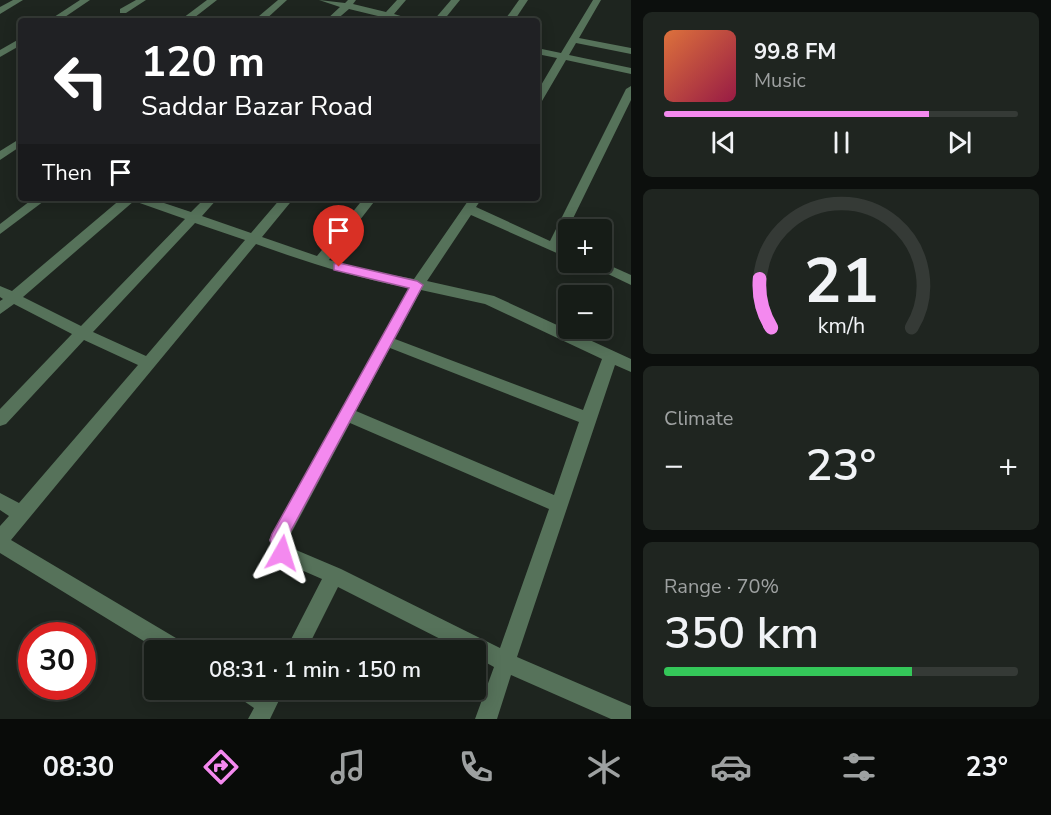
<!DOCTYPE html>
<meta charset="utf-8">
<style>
body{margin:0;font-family:"Nunito Sans",sans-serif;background:#1f2520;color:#f1f3f6;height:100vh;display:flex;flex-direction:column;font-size:22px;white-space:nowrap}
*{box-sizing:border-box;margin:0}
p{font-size:20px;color:#9ea1a1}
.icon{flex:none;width:33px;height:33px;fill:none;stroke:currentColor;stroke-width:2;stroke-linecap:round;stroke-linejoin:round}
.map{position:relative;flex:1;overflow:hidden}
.sheet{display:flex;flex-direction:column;gap:12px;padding:12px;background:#0c0f0d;width:420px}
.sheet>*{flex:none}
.top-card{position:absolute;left:18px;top:18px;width:522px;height:183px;border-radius:6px;box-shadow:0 3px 15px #0003,0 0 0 2px #353a36;background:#202124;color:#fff;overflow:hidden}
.buttons{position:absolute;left:558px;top:219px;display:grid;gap:12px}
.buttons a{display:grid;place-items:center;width:54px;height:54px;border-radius:6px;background:#161c17;box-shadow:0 3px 15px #0003,0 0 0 2px #353a36;font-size:30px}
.speed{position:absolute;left:18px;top:622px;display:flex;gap:12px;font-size:30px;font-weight:700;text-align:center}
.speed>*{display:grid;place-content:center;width:78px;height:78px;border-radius:50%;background:#161c17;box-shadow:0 3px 15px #0003,0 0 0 2px #353a36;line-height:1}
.speed .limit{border:9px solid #d22;background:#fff;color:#111}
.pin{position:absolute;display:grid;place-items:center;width:51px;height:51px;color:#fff;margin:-62px -26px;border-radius:50% 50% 50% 0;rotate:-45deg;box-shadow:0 0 6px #0007}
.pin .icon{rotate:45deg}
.me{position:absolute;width:66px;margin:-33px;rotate:6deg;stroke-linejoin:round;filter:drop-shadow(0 0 4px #0008)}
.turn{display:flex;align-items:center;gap:21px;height:126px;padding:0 24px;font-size:27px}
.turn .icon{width:78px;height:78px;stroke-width:2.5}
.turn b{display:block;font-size:42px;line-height:51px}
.then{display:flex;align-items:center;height:57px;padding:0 24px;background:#0003;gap:12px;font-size:22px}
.big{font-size:45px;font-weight:600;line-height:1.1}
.sheet .card{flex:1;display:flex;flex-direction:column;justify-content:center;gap:9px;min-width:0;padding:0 21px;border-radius:9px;background:#1f2520}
.sheet .dial{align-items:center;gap:0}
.dial svg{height:156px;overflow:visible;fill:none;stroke:#353a36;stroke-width:7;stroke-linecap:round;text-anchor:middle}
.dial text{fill:#f1f3f6;stroke:none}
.song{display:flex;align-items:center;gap:18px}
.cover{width:72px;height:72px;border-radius:9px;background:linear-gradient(135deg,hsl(20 70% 55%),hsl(340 70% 35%))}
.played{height:6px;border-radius:3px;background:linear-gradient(90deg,#f489ef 75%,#353a36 75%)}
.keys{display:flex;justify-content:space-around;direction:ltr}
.heat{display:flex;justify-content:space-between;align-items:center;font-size:33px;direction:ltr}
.charge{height:9px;border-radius:4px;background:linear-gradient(90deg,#34c759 70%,#353a36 0)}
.trip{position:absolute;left:144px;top:640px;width:342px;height:60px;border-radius:6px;background:#161c17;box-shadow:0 3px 15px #0003,0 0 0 2px #353a36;font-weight:600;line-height:60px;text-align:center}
.tab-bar{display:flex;height:96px;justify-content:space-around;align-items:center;background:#090b09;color:#9ea1a1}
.tab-bar .icon{width:42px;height:42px}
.tab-bar .current{color:#f489ef}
.tab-bar b{font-size:27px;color:#f1f3f6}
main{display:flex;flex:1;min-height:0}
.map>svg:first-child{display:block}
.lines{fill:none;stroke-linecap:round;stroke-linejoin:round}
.street{fill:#56725a;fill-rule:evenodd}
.route{fill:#f489ef;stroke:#9f599b;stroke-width:1.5}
</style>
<main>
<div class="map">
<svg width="631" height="719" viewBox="0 0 631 719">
<rect width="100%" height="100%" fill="#1e251f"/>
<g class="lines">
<!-- street -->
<g class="street">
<path d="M 13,0 L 23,0 L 0,14 L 0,7 Z"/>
<path d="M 80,0 L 90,0 L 59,21 L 48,21 Z"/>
<path d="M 136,0 L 146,0 L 126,13 L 120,13 L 120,9 Z"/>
<path d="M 207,0 L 217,0 L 190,21 L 179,21 Z"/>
<path d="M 278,0 L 287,0 L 264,21 L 253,21 Z"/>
<path d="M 319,0 L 345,3 L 348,0 L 356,0 L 353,4 L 386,12 L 397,0 L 406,0 L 394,14 L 417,21 L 390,19 L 388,21 L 378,21 L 382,17 L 349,9 L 335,21 L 325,21 L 340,7 Z"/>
<path d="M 451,0 L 460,0 L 443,21 L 433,21 Z"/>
<path d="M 519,0 L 528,0 L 514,21 L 504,21 Z"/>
<path d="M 593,0 L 601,0 L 579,38 L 631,48 L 631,54 L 576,43 L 569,55 L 631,68 L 631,74 L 566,60 L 542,101 L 537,104 L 537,92 L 557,58 L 537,54 L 537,48 L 561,53 Z"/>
<path d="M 21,38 L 21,45 L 0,57 L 0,50 Z"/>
<path d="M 631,86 L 631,100 L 560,245 L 568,249 L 568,258 L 471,215 L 427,281 L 494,296 L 631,359 L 631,372 L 615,365 L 517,657 L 631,706 L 631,719 L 611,719 L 511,675 L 497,719 L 475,719 L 494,667 L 476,657 L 476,651 L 464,651 L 338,587 L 306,651 L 285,651 L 322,579 L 276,559 L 269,540 L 409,288 C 356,278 306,262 256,244 L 11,540 L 186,644 L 189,651 L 160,651 L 0,553 L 0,526 L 9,516 L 0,510 L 0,493 L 19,503 L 138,365 L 84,340 L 6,424 L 0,426 L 0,409 L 72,334 L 14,304 L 0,314 L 0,301 L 3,299 L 0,297 L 0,286 L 12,291 L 122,198 L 149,198 L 191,212 L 205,198 L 218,198 L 202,216 L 251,233 L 281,198 L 294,198 L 262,237 L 317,256 L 364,198 L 377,198 L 329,260 L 376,272 L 414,279 L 470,198 L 482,198 L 476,207 L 550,241 L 626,89 ZM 134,201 L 185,219 L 81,326 L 23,297 ZM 195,223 L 245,240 L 146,356 L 93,332 ZM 421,290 L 485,304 L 602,359 L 583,410 L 395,339 ZM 390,348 L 579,422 L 554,495 L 356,411 ZM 350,423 L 549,509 L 500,648 L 341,569 L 289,547 L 287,541 Z"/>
<path d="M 21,138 L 21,146 L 0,160 L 0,151 Z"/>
<path d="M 34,198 L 48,198 L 0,234 L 0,224 Z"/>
<path d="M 583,262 L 602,262 L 631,275 L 631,285 Z"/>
<path d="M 235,690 L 284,690 L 270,719 L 248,719 L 254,708 L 238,697 Z"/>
</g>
</g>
<!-- route -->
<path class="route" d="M 339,263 L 417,281 L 423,285 L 286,540 L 291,553 L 288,558 L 282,561 L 277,558 L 270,540 L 272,534 L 409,288 L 334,270 L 334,264 Z"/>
</svg>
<div class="buttons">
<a>+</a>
<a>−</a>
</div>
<div class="speed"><div class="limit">30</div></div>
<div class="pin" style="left:339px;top:267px;background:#d93025"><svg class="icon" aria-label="arrive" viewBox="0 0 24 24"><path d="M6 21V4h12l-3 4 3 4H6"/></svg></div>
<svg class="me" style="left:282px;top:553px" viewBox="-20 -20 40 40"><path d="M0-17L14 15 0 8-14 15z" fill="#f489ef" stroke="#fff" stroke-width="4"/></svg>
<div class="trip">08:31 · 1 min · 150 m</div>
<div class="top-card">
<div class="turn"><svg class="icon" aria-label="left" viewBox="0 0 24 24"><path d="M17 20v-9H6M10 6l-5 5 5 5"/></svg><div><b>120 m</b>Saddar Bazar Road</div></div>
<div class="then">Then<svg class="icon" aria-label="arrive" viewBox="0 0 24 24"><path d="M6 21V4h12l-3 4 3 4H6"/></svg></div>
</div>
</div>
<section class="sheet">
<div class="card">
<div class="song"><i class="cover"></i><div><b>99.8 FM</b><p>Music</p></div></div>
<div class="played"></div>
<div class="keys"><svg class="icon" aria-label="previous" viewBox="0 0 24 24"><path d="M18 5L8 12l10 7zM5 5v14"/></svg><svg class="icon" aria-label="pause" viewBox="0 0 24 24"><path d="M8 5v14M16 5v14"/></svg><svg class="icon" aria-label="next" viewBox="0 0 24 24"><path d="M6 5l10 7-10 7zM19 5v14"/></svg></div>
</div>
<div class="card dial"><svg viewBox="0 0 100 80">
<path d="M14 69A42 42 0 1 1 86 69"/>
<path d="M14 69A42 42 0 0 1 8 44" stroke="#f489ef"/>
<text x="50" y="56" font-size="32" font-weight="700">21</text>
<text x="50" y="72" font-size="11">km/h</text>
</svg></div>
<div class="card"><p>Climate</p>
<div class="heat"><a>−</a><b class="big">23°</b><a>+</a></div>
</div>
<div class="card"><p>Range · 70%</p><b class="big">350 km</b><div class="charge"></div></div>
</section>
</main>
<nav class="tab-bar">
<b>08:30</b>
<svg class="icon current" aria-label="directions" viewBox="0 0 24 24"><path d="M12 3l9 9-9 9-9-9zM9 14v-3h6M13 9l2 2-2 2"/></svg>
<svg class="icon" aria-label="music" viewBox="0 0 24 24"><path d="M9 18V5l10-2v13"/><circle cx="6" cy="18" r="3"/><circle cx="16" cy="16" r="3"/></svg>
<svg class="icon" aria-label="phone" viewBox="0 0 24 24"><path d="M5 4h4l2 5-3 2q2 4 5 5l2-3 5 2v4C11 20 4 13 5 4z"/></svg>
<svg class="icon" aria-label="climate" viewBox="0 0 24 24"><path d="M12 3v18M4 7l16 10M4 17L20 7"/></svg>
<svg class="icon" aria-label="car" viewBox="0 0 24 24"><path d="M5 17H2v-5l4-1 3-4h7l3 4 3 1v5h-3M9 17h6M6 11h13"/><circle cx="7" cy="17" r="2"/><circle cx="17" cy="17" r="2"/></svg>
<svg class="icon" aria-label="filters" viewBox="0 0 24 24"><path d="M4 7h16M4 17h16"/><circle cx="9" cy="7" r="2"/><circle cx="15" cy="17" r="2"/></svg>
<b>23°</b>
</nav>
